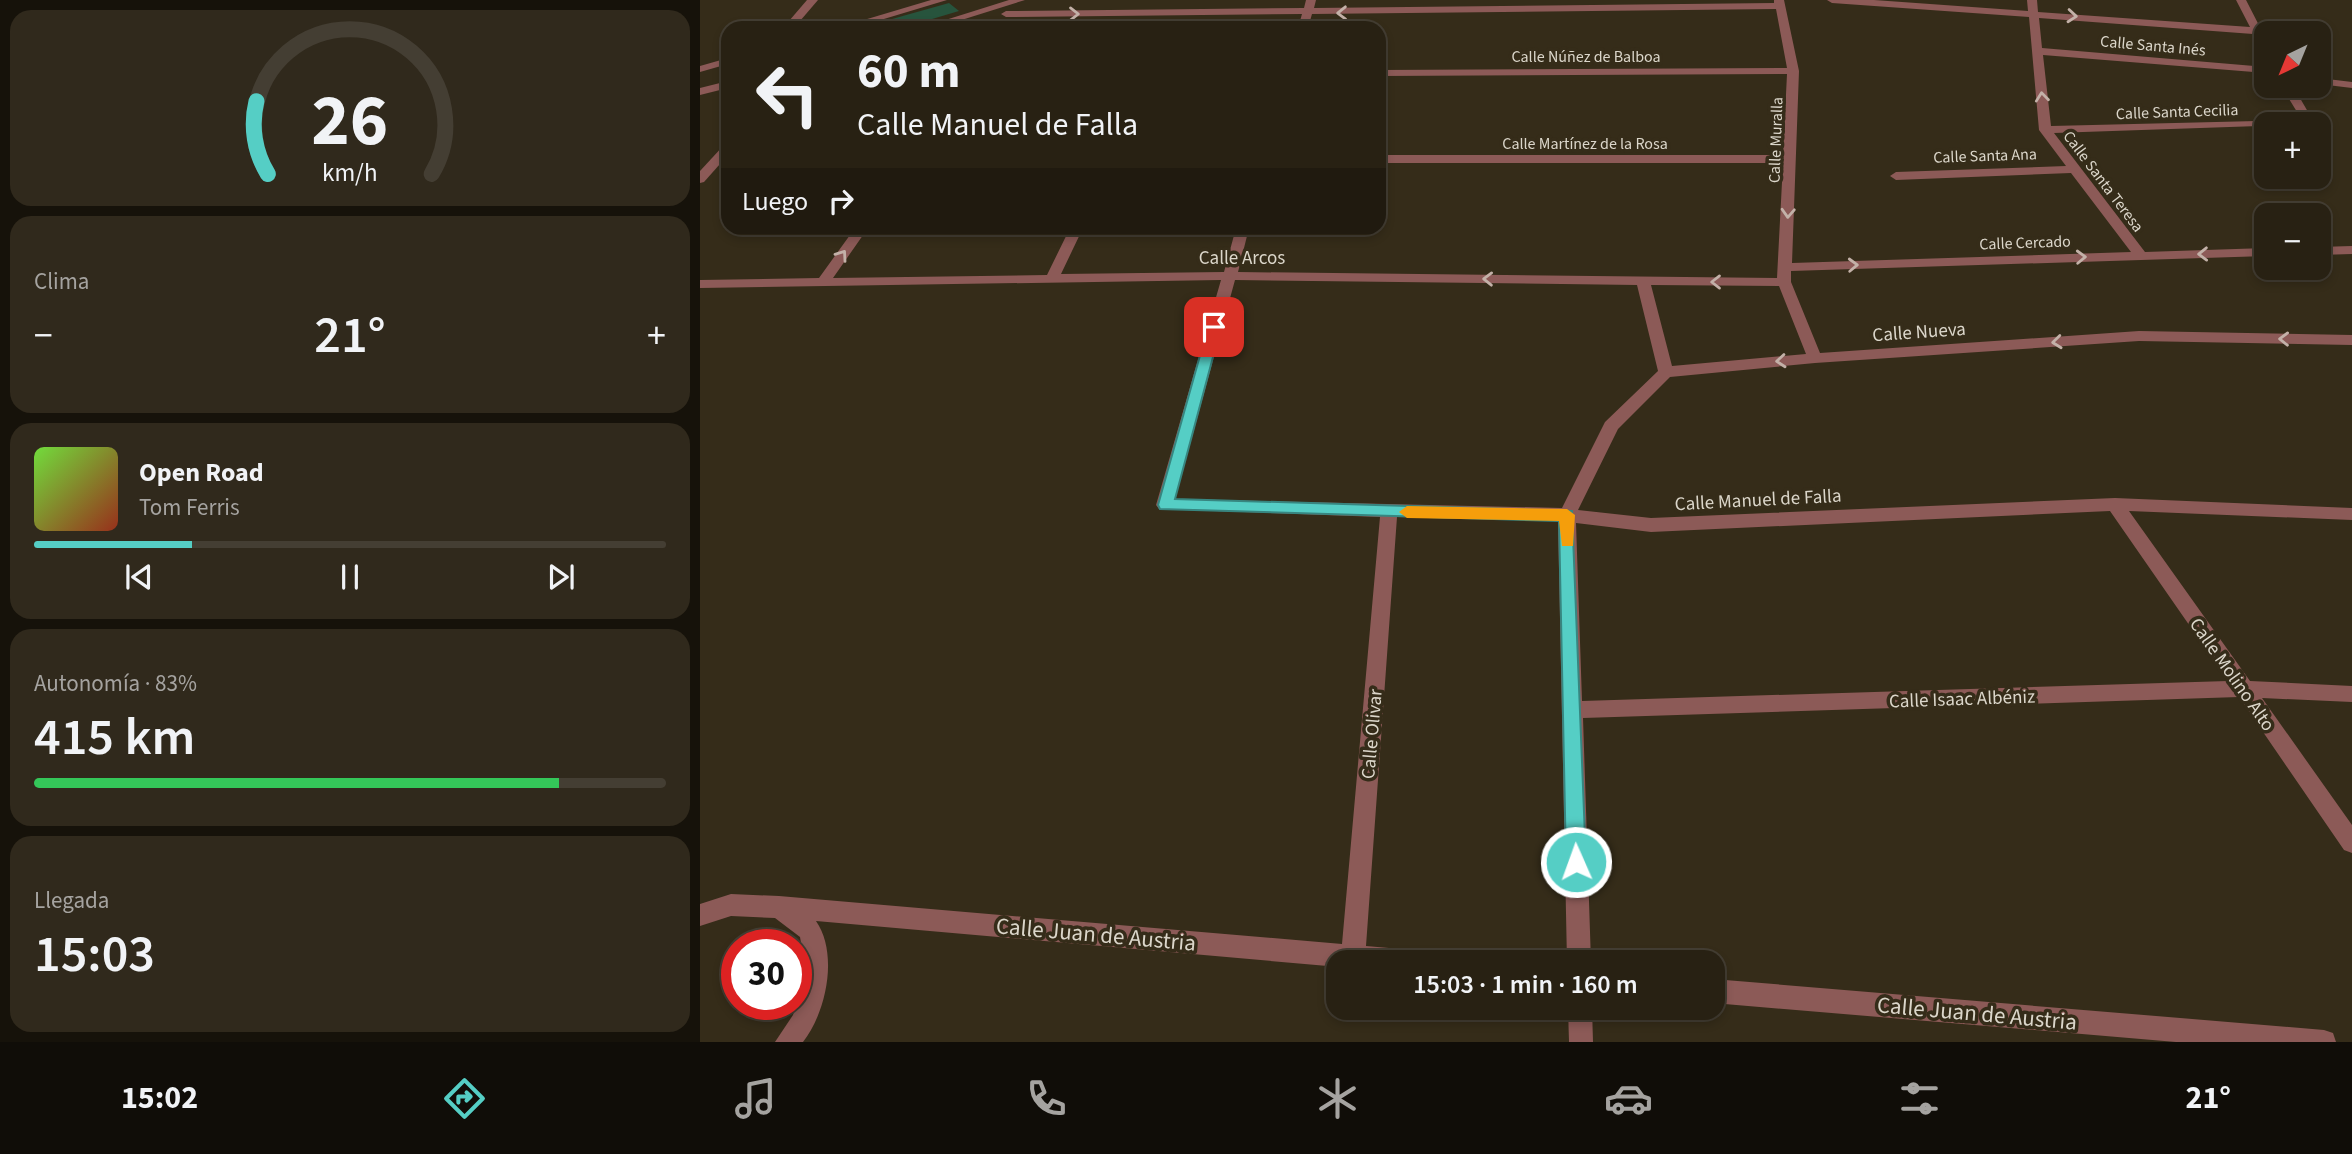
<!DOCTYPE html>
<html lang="es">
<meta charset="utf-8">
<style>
body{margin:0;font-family:"Source Sans 3",sans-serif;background:#30291c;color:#f1f3f6;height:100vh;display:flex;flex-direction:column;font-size:26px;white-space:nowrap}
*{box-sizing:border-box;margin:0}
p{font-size:23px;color:#a5a3a0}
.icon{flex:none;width:38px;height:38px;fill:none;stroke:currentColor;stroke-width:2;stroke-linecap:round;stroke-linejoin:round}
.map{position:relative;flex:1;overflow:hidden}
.sheet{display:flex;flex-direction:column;gap:10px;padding:10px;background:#16120a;width:700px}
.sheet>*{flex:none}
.hud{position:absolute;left:21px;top:21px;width:665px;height:214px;border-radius:21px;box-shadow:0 4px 10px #0003,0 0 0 2px #443e33;background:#282113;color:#f1f3f6;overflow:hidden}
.needle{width:46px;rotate:223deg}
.fabs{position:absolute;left:1554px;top:21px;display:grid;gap:14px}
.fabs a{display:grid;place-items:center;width:77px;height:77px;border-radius:14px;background:#282113;box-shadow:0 4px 10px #0003,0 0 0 2px #443e33;font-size:35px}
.speed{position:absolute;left:21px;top:929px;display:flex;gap:14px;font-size:35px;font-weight:700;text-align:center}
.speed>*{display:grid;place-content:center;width:91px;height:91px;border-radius:50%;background:#282113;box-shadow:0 4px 10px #0003,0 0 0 2px #443e33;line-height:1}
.speed .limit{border:10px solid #d22;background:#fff;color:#111}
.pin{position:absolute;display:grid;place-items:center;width:60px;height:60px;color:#fff;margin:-30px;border-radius:14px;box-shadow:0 4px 10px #0006}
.me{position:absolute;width:77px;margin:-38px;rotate:358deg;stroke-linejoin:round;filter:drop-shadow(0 0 5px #0008)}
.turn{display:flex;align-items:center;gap:24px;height:147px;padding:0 21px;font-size:32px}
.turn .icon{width:91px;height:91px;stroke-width:2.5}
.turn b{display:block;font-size:49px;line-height:60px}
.then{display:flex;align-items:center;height:66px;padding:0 21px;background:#0003;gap:14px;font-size:26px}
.big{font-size:52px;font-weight:600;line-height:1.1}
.sheet .tile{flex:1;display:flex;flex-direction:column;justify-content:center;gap:10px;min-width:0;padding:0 24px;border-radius:21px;background:#30291c}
.sheet .dial{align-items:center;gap:0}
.dial svg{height:182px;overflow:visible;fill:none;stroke:#443e33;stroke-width:7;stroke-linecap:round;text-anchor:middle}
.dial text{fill:#f1f3f6;stroke:none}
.song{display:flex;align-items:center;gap:21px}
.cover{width:84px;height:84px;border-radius:10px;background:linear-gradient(135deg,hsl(100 70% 55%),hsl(10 70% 35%))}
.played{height:7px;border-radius:4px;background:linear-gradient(90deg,#55cec5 25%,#443e33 25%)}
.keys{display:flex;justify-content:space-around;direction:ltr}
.heat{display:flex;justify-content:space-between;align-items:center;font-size:38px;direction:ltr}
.charge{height:10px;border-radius:5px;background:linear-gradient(90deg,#34c759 83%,#443e33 0)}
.trip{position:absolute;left:626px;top:950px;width:399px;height:70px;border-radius:21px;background:#282113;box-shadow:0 4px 10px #0003,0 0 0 2px #443e33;font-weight:600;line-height:70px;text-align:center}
.tab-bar{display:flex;height:112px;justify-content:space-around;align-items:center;background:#100d08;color:#a5a3a0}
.tab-bar .icon{width:49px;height:49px}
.tab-bar .selected{color:#55cec5}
.tab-bar b{font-size:32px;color:#f1f3f6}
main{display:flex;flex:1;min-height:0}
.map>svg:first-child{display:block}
.green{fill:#27543d}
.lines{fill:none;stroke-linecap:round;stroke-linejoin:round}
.minor{fill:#8c5a57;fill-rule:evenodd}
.oneway{stroke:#c3b1a8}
.route{fill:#55cec5;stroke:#378680;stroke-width:2}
.slow{fill:#f59e0b}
.labels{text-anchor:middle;stroke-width:7;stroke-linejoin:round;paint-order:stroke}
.far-street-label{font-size:16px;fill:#dbd6ca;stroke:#352c19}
.street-label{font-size:19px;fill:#dbd6ca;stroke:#352c19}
.near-street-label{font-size:23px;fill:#dbd6ca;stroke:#352c19}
</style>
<main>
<section class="sheet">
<div class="tile dial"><svg viewBox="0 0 100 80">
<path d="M14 69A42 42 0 1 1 86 69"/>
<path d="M14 69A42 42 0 0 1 9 37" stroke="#55cec5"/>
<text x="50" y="56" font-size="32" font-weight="700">26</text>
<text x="50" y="72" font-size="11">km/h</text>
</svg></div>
<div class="tile"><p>Clima</p>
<div class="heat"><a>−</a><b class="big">21°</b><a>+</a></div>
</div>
<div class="tile">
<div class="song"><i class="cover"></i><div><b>Open Road</b><p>Tom Ferris</p></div></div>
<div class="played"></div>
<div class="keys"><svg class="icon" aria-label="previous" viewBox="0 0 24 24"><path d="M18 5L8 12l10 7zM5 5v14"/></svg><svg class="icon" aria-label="pause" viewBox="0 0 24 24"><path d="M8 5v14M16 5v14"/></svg><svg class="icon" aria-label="next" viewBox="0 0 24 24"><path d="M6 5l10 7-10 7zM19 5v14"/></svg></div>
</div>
<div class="tile"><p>Autonomía · 83%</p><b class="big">415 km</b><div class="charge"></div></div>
<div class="tile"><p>Llegada</p><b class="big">15:03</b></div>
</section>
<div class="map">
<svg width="1652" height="1042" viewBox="0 0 1652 1042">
<rect width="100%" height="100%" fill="#352c19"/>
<!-- green -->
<path class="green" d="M 249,3 L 259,11 L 202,28 L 160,28 Z"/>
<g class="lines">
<!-- minor -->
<g class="minor">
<path d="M 107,0 L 118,0 L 94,28 L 83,28 Z"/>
<path d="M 231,0 L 247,0 L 154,28 L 137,28 Z"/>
<path d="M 309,0 L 325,0 L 236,28 L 220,28 Z"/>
<path d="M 606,0 L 616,0 L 614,8 L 1074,3 L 1074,0 L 1084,0 L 1099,71 L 1092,263 L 1431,252 L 1371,173 L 1196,180 L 1190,176 L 1196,172 L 1366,166 L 1339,130 L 1329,17 L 1132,3 L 1127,0 L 1174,0 L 1328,11 L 1327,0 L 1337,0 L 1338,12 L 1550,27 L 1536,0 L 1546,0 L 1566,39 L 1566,52 L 1562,51 L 1553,34 L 1339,18 L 1342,48 L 1566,67 L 1566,73 L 1343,55 L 1351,126 L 1602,120 L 1581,86 L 1593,86 L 1615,124 L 1354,133 L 1445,252 L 1566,248 L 1566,256 L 1091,271 L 1091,282 L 1120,353 L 1439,331 L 1652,335 L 1652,345 L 1439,341 L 1115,363 L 970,377 L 918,429 L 878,510 L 951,518 L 1415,498 L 1652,508 L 1652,520 L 1429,511 L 1550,681 L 1652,686 L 1652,702 L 1562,698 L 1652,825 L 1652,853 L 1644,850 L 1539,697 L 883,718 L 891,962 L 867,962 L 858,521 L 697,517 L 666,946 L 712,950 L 720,954 L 724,962 L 639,962 L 639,967 L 116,921 C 139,954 126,1013 103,1042 L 75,1042 L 93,1015 L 106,972 L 100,937 L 75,918 L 31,916 L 0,926 L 0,904 L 31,894 L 79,896 L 642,944 L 680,517 L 459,509 L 456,505 L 521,280 L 0,288 L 0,280 L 119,278 L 155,228 L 168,228 L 133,278 L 347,275 L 370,228 L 383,228 L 361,274 L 524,272 L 536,228 L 549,228 L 538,272 L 1077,278 L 1083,163 L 679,163 L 679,155 L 1083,155 L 1087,74 L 679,76 L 679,70 L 1087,68 L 1076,9 L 612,14 L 608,28 L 598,28 L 602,14 L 306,17 L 301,14 L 306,11 L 604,8 ZM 535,280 L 937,285 L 958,371 L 905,422 L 862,508 L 475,499 ZM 951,285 L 1079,286 L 1106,354 L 972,366 ZM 1410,511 L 1528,681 L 882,701 L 876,523 L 951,532 Z"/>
<path d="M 28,58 L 28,64 L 0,72 L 0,66 Z"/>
<path d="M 1619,78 L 1652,82 L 1652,88 L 1619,84 Z"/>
<path d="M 28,81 L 28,88 L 0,95 L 0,88 Z"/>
<path d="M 28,144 L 28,155 L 4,182 L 0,183 L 0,171 L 24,145 Z"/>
<path d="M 1652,246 L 1652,254 L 1619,255 L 1619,247 Z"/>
<path d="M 1013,979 L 1624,1030 L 1633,1033 L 1636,1042 L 1476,1042 L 1013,1003 Z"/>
<path d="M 868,1008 L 892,1008 L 893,1042 L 869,1042 Z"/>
</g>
</g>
<!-- one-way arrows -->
<defs><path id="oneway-chevron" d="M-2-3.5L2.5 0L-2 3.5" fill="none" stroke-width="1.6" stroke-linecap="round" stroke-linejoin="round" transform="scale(1.75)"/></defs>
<g class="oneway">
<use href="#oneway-chevron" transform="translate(642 13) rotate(179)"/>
<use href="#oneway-chevron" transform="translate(374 14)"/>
<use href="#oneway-chevron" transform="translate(1372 16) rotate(5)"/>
<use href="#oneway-chevron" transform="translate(1342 97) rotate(-96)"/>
<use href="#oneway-chevron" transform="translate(1088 213) rotate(93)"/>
<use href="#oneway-chevron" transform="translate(1503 254) rotate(179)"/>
<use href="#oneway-chevron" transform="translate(142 255) rotate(-55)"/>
<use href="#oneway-chevron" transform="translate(1381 257) rotate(-2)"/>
<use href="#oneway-chevron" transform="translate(1153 265) rotate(-2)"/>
<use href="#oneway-chevron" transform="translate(788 279) rotate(-179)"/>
<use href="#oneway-chevron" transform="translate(1016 282) rotate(-180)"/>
<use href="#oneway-chevron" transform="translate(1584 339) rotate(-179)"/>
<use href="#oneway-chevron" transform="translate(1357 342) rotate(174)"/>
<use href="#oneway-chevron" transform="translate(1081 361) rotate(175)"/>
</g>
<!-- route -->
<path class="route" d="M 514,322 L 521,327 L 475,499 L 872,511 L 886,862 L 883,868 L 876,871 L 869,868 L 866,862 L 859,521 L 460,509 L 458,505 L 508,327 Z"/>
<!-- slow -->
<path class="slow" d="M 707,506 L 867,509 L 875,515 L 873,546 L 862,546 L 859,521 L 707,518 L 699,512 Z"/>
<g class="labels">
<!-- far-street labels -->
<g class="far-street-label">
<text transform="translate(1453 45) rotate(5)" y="6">Calle Santa Inés</text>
<text x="886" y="62">Calle Núñez de Balboa</text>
<text transform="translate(1477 111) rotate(-2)" y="6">Calle Santa Cecilia</text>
<text transform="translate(1075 140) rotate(-88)" y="6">Calle Muralla</text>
<text x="885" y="149">Calle Martínez de la Rosa</text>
<text transform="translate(1285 155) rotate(-2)" y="6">Calle Santa Ana</text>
<text transform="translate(1404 181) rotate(53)" y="6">Calle Santa Teresa</text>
<text transform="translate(1325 242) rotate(-2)" y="6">Calle Cercado</text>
</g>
<!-- street labels -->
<g class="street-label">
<text x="542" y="264">Calle Arcos</text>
<text transform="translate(1219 331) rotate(-4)" y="7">Calle Nueva</text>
<text transform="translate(1058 499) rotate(-3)" y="7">Calle Manuel de Falla</text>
<text transform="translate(1533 674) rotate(55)" y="7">Calle Molino Alto</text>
<text transform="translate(1262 698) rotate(-2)" y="7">Calle Isaac Albéniz</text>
<text transform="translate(671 734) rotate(-85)" y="7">Calle Olivar</text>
</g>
<!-- near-street labels -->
<g class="near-street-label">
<text transform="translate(396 934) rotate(5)" y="8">Calle Juan de Austria</text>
<text transform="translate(1277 1013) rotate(5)" y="8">Calle Juan de Austria</text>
</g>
</g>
</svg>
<div class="fabs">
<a><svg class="needle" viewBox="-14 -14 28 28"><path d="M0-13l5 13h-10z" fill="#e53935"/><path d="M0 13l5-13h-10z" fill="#a5a3a0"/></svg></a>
<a>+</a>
<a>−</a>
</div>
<div class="speed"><div class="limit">30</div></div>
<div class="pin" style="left:514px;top:327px;background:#d93025"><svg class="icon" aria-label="arrive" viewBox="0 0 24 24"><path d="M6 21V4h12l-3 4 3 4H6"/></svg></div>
<svg class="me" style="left:876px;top:862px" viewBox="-20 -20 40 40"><circle r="17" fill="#55cec5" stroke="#fff" stroke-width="3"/><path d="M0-11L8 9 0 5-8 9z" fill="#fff"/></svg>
<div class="trip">15:03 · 1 min · 160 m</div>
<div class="hud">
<div class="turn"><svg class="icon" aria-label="left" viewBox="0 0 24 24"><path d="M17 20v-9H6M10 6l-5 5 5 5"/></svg><div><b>60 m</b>Calle Manuel de Falla</div></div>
<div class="then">Luego<svg class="icon" aria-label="right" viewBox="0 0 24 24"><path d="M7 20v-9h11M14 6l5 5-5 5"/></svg></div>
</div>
</div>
</main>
<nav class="tab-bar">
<b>15:02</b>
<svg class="icon selected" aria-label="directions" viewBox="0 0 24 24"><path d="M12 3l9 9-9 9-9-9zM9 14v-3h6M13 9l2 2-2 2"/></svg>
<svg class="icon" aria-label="music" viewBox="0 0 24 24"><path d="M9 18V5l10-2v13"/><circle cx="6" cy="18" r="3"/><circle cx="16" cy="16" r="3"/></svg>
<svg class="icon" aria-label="phone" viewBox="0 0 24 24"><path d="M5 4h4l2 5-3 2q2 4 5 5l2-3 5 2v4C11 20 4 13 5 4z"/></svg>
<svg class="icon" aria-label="climate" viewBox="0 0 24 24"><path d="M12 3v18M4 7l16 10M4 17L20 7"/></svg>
<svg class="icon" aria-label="car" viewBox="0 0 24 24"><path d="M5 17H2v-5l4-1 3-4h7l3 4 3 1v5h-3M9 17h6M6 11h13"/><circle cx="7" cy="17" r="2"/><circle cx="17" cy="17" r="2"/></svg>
<svg class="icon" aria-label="filters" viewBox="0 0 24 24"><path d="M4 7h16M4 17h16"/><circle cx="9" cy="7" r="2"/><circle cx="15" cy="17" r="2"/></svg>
<b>21°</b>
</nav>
